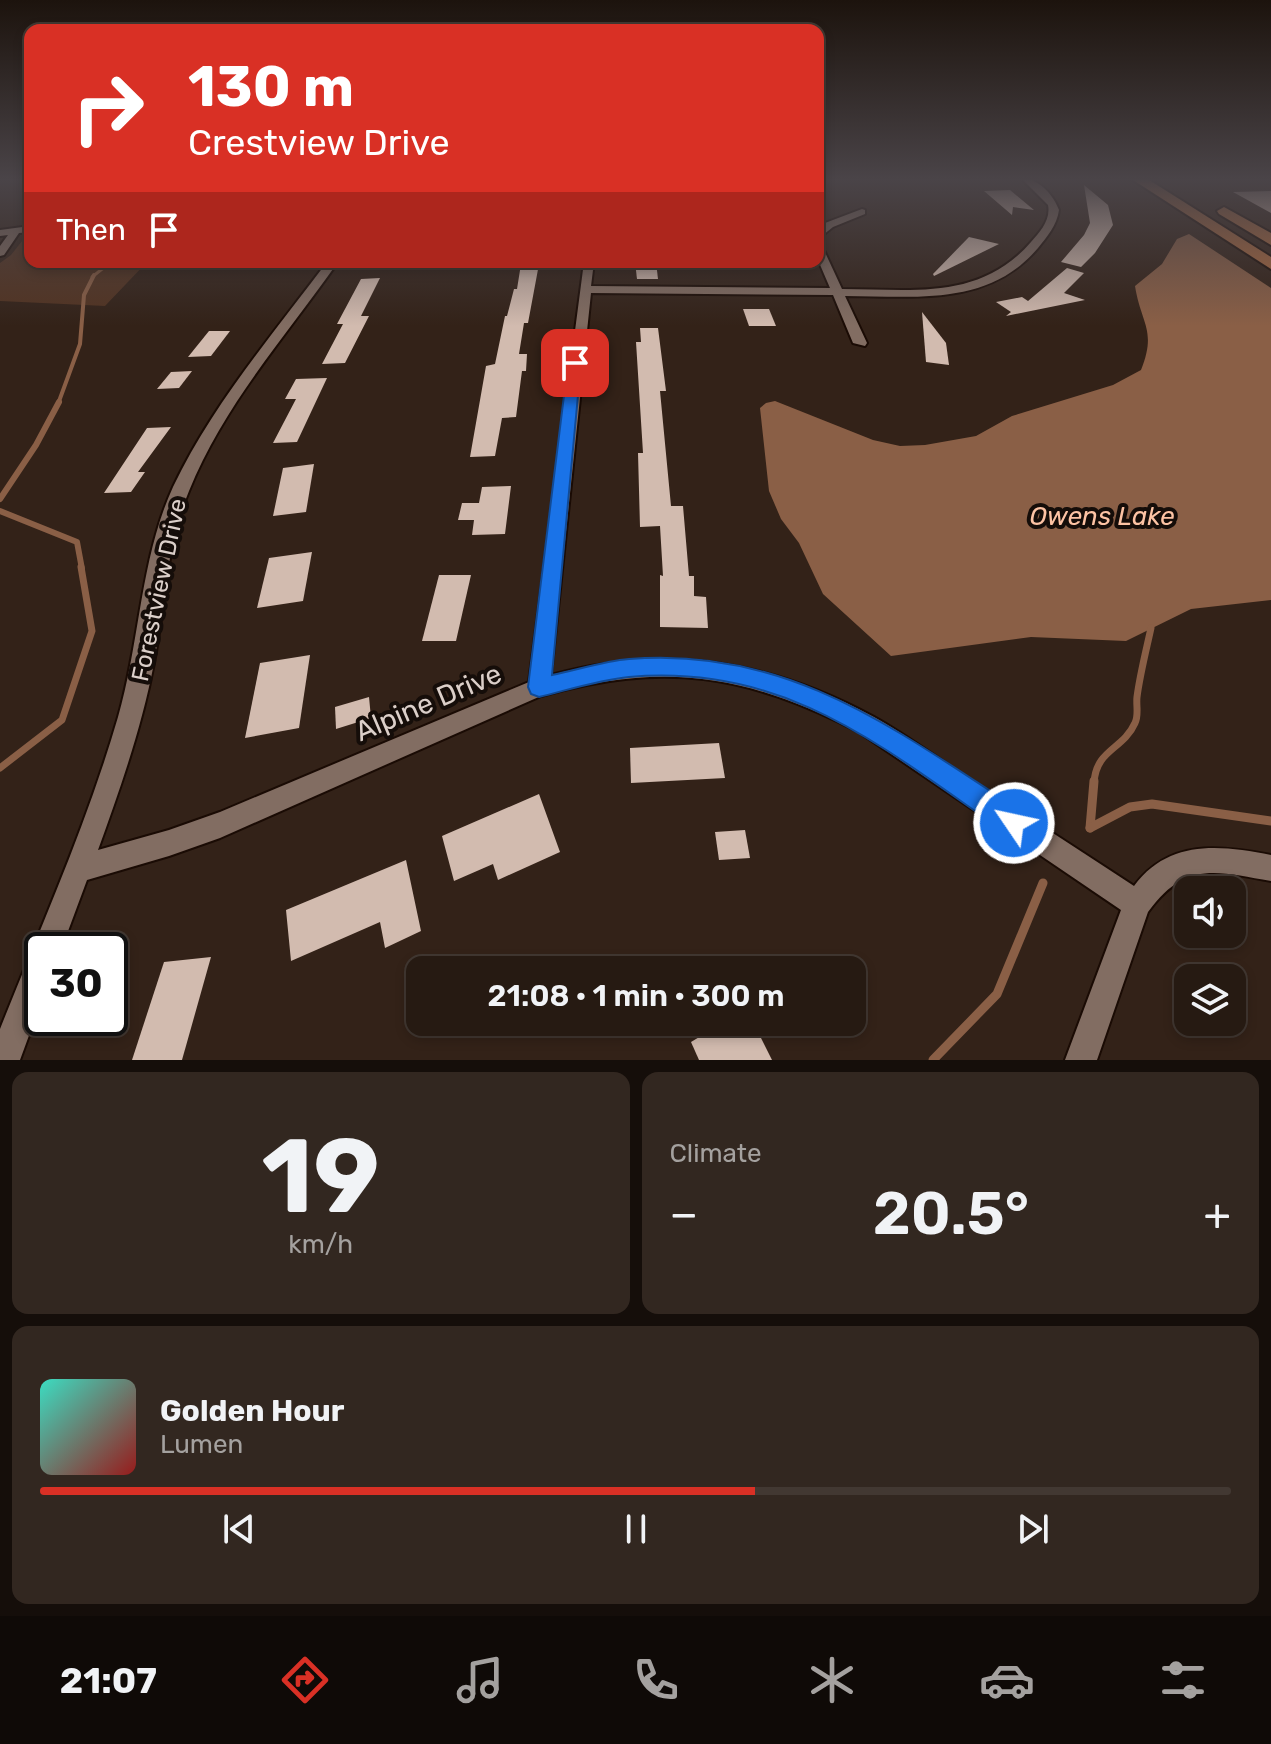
<!DOCTYPE html>
<meta charset="utf-8">
<style>
body{margin:0;font-family:Rubik,sans-serif;background:#322720;color:#f1f3f6;height:100vh;display:flex;flex-direction:column;font-size:30px;white-space:nowrap}
*{box-sizing:border-box;margin:0}
p{font-size:26px;color:#a4a19f}
.icon{flex:none;width:44px;height:44px;fill:none;stroke:currentColor;stroke-width:2;stroke-linecap:round;stroke-linejoin:round}
.map{position:relative;height:1060px;overflow:hidden}
.sheet{display:flex;flex-direction:column;gap:12px;padding:12px;background:#150e0a;flex:1}
.sheet>*{flex:none}
.banner{position:absolute;left:24px;top:24px;width:800px;height:244px;border-radius:16px;box-shadow:0 4px 12px #0003,0 0 0 2px #423832;background:#d93025;color:#fff;overflow:hidden}
.tools{position:absolute;left:1174px;top:876px;display:grid;gap:16px}
.tools a{display:grid;place-items:center;width:72px;height:72px;border-radius:16px;background:#261a12;box-shadow:0 4px 12px #0003,0 0 0 2px #423832;font-size:40px}
.speed{position:absolute;left:24px;top:932px;display:flex;gap:16px;font-size:40px;font-weight:700;text-align:center}
.speed>*{display:grid;place-content:center;width:104px;height:104px;border-radius:50%;background:#261a12;box-shadow:0 4px 12px #0003,0 0 0 2px #423832;line-height:1}
.speed .limit{border:4px solid #111;border-radius:12px;background:#fff;color:#111}
.pin{position:absolute;display:grid;place-items:center;width:68px;height:68px;color:#fff;margin:-34px;border-radius:16px;box-shadow:0 4px 12px #0006}
.me{position:absolute;width:88px;margin:-44px;rotate:304deg;stroke-linejoin:round;filter:drop-shadow(0 0 6px #0008)}
.turn{display:flex;align-items:center;gap:28px;height:168px;padding:0 32px;font-size:36px}
.turn .icon{width:104px;height:104px;stroke-width:2.5}
.turn b{display:block;font-size:56px;line-height:68px}
.then{display:flex;align-items:center;height:76px;padding:0 32px;background:#0003;gap:16px;font-size:30px}
.big{font-size:60px;font-weight:600;line-height:1.1}
.sheet .card{flex:1;display:flex;flex-direction:column;justify-content:center;gap:12px;min-width:0;padding:0 28px;border-radius:16px;background:#322720}
.sheet .dial{align-items:center;gap:0}
.dial b{font-size:104px;line-height:1}
.song{display:flex;align-items:center;gap:24px}
.cover{width:96px;height:96px;border-radius:12px;background:linear-gradient(135deg,hsl(170 70% 55%),hsl(0 70% 35%))}
.played{height:8px;border-radius:4px;background:linear-gradient(90deg,#d93025 60%,#423832 60%)}
.keys{display:flex;justify-content:space-around;direction:ltr}
.heat{display:flex;justify-content:space-between;align-items:center;font-size:44px;direction:ltr}
.sheet .tiles{flex:1;display:grid;gap:12px;grid-template-columns:1fr 1fr}
.card:last-child{grid-column:span 2}
.trip{position:absolute;left:406px;top:956px;width:460px;height:80px;border-radius:16px;background:#261a12;box-shadow:0 4px 12px #0003,0 0 0 2px #423832;font-weight:600;line-height:80px;text-align:center}
.menu{display:flex;height:128px;justify-content:space-around;align-items:center;background:#0f0a07;color:#a4a19f}
.menu .icon{width:56px;height:56px}
.menu .on{color:#d93025}
.menu b{font-size:36px;color:#f1f3f6}
.map>svg:first-child{display:block}
.green{fill:#523321}
.water{fill:#8a5f46}
.lines{fill:none;stroke-linecap:round;stroke-linejoin:round}
.stream-far4{stroke:#8a5f46;stroke-width:3}
.stream-far3{stroke:#8a5f46;stroke-width:4}
.stream-far2{stroke:#8a5f46;stroke-width:6}
.stream-far1{stroke:#8a5f46;stroke-width:7}
.stream{stroke:#8a5f46;stroke-width:9}
.building{fill:#d2bbaf}
.street-casing{stroke:#1a0b04;stroke-width:4}
.primary-casing{stroke:#1a0b04;stroke-width:4}
.street{fill:#826d62;fill-rule:evenodd}
.primary{fill:#ab693f;fill-rule:evenodd}
.route{fill:#1a73e8;stroke:#114b97;stroke-width:2}
.labels{text-anchor:middle;stroke-width:8;stroke-linejoin:round;paint-order:stroke}
.street-label{font-size:24px;fill:#dbcfc9;stroke:#150d09}
.water-label{font-size:26px;font-style:italic;fill:#fdc3a4;stroke:#150d09}
.near-street-label{font-size:28px;fill:#dbcfc9;stroke:#150d09}
</style>
<div class="map">
<svg width="1271" height="1060" viewBox="0 0 1271 1060">
<rect width="100%" height="100%" fill="#332218"/>
<!-- green -->
<path class="green" d="M 30,231 L 30,262 L 147,262 L 105,306 L 0,301 L 0,263 L 11,255 Z"/>
<!-- water -->
<path class="water" d="M 1189,234 L 1271,288 L 1271,600 L 1191,609 L 1126,641 L 1031,637 L 891,656 L 823,594 L 799,543 L 781,519 L 769,491 L 760,408 L 766,403 L 775,401 L 873,440 L 900,446 L 925,445 L 976,436 L 1012,416 L 1113,385 L 1141,370 C 1157,330 1141,324 1135,286 L 1162,264 L 1177,239 Z"/>
<g class="lines">
<!-- stream-far4 -->
<path class="stream-far4" d="M 92,277 L 111,262"/>
<!-- stream-far3 -->
<path class="stream-far3" d="M 58,404 L 80,344 L 84,295 L 94,275"/>
<!-- stream-far2 -->
<g class="stream-far2">
<path d="M 0,499 L 36,445 L 59,402"/>
<path d="M 0,511 L 77,542 L 82,569"/>
</g>
<!-- stream-far1 -->
<g class="stream-far1">
<path d="M 0,768 L 62,720 L 92,631 L 81,567"/>
<path d="M 1094,783 C 1096,749 1123,750 1135,723 C 1139,715 1136,706 1137,697 C 1140,674 1146,651 1151,628"/>
</g>
<!-- stream -->
<g class="stream">
<path d="M 1090,828 L 1094,781"/>
<path d="M 1090,828 L 1130,807 L 1152,804 L 1271,821"/>
<path d="M 933,1060 L 997,994 L 1043,883"/>
</g>
</g>
<!-- building -->
<g class="building">
<path d="M 1084,185 L 1108,205 L 1113,225 L 1095,253 L 1081,267 L 1061,262 L 1084,235 L 1090,223 Z"/>
<path d="M 1010,190 L 1034,210 L 1013,207 L 1012,215 L 984,191 Z"/>
<path d="M 1271,191 L 1271,213 L 1233,192 Z"/>
<path d="M 969,237 L 999,244 L 934,276 L 933,274 Z"/>
<path d="M 635,262 L 656,262 L 658,279 L 637,279 Z"/>
<path d="M 521,264 L 539,264 L 528,323 L 524,323 L 519,354 L 527,354 L 526,371 L 522,371 L 516,417 L 502,418 L 495,456 L 470,457 L 486,366 L 495,364 L 505,316 L 507,316 L 514,289 L 517,289 Z"/>
<path d="M 1067,268 L 1084,273 L 1064,293 L 1085,300 L 1006,316 L 1011,312 L 996,302 L 1022,297 L 1028,301 Z"/>
<path d="M 380,278 L 361,316 L 369,316 L 345,363 L 322,364 L 343,324 L 337,324 L 361,279 Z"/>
<path d="M 743,309 L 769,309 L 776,326 L 749,326 Z"/>
<path d="M 922,312 L 946,343 L 949,365 L 926,362 Z"/>
<path d="M 640,328 L 658,328 L 666,391 L 660,391 L 671,506 L 683,506 L 689,576 L 694,576 L 694,596 L 706,597 L 708,628 L 660,627 L 660,575 L 663,576 L 660,526 L 640,527 L 638,453 L 643,453 L 636,342 L 641,342 Z"/>
<path d="M 209,331 L 230,331 L 211,356 L 188,357 Z"/>
<path d="M 192,371 L 179,388 L 157,389 L 171,372 Z"/>
<path d="M 327,378 L 297,442 L 273,443 L 296,399 L 285,399 L 296,379 Z"/>
<path d="M 171,427 L 138,472 L 145,472 L 131,492 L 104,493 L 147,428 Z"/>
<path d="M 314,464 L 306,512 L 273,516 L 283,468 Z"/>
<path d="M 511,486 L 505,534 L 472,535 L 474,520 L 458,520 L 462,503 L 479,503 L 482,487 Z"/>
<path d="M 312,552 L 303,601 L 257,608 L 269,558 Z"/>
<path d="M 439,575 L 471,575 L 456,641 L 422,641 Z"/>
<path d="M 310,655 L 299,728 L 245,738 L 260,663 Z"/>
<path d="M 369,697 L 371,718 L 336,729 L 335,707 Z"/>
<path d="M 719,743 L 725,778 L 631,783 L 630,748 Z"/>
<path d="M 539,794 L 560,852 L 498,880 L 493,864 L 454,881 L 442,836 Z"/>
<path d="M 745,830 L 750,858 L 719,860 L 715,832 Z"/>
<path d="M 406,860 L 421,931 L 385,948 L 380,922 L 291,961 L 286,910 Z"/>
<path d="M 211,957 L 182,1060 L 132,1060 L 164,962 Z"/>
<path d="M 724,1022 L 753,1022 L 772,1060 L 699,1060 L 691,1042 Z"/>
</g>
<g class="lines">
<!-- street casing -->
<g class="street-casing">
<g id="street">
<path d="M 1021,178 C 1038,178 1053,194 1059,210 C 1057,225 1047,237 1038,248 C 988,307 915,296 845,296 L 867,343 L 865,346 L 853,343 L 833,295 L 591,293 L 551,675 C 666,644 769,660 874,717 C 905,734 935,757 965,776 C 1021,813 1078,849 1134,886 C 1169,839 1220,845 1271,855 L 1271,881 C 1215,871 1185,861 1148,912 L 1097,1060 L 1065,1060 L 1121,910 L 859,732 C 745,674 665,661 541,696 L 220,838 L 169,856 L 87,880 L 61,950 L 42,950 L 42,1000 L 20,1060 L 0,1060 L 0,1029 C 41,926 87,824 118,717 C 140,642 140,559 173,487 C 212,405 273,334 327,262 L 338,262 C 286,336 223,406 189,491 C 166,546 165,606 154,663 C 142,727 120,789 98,850 L 169,830 L 220,812 L 529,682 L 584,262 L 594,262 L 591,286 L 830,288 L 818,260 L 818,245 L 823,248 L 842,289 C 912,289 980,301 1031,242 C 1040,232 1051,220 1048,205 Z"/>
<path d="M 862,209 L 865,210 L 865,214 L 833,227 L 818,239 L 818,230 L 825,223 Z"/>
<path d="M 30,226 L 30,232 L 19,233 L 4,255 L 0,256 L 0,246 L 8,235 L 0,236 L 0,230 Z"/>
</g>
</g>
<!-- primary casing -->
<g class="primary-casing">
<g id="primary">
<path d="M 1130,178 L 1146,178 L 1271,257 L 1271,269 Z"/>
<path d="M 1224,207 L 1271,233 L 1271,245 L 1219,214 L 1217,211 Z"/>
</g>
</g>
<!-- street -->
<use href="#street" class="street"/>
<!-- primary -->
<use href="#primary" class="primary"/>
</g>
<!-- sky -->
<linearGradient id="sky" x2="0" y2="1"><stop stop-color="#1c130d"/><stop offset="0.55" stop-color="#4a4448"/><stop offset="1" stop-color="#4a4448" stop-opacity="0"/></linearGradient>
<rect width="1271" height="326" fill="url(#sky)"/>
<!-- route -->
<path class="route" d="M 575,359 L 581,363 L 552,675 C 577,670 604,661 629,659 C 790,646 897,731 1024,813 L 1027,823 L 1024,832 L 1014,836 L 1005,832 C 883,748 787,663 629,677 C 599,680 568,690 539,697 L 531,694 L 528,687 L 568,363 Z"/>
<g class="labels">
<!-- street labels -->
<g class="street-label">
<text transform="translate(159 590) rotate(-78)" y="8">Forestview Drive</text>
</g>
<!-- water labels -->
<g class="water-label">
<text x="1102" y="525">Owens Lake</text>
</g>
<!-- near-street labels -->
<g class="near-street-label">
<text transform="translate(428 702) rotate(-23)" y="10">Alpine Drive</text>
</g>
</g>
</svg>
<div class="tools">
<a><svg class="icon" aria-label="sound" viewBox="0 0 24 24"><path d="M4 9h4l5-4v14l-5-4H4zM17 9q2 3 0 6"/></svg></a>
<a><svg class="icon" aria-label="layers" viewBox="0 0 24 24"><path d="M12 4l9 5-9 5-9-5zM3 14l9 5 9-5"/></svg></a>
</div>
<div class="speed"><div class="limit">30</div></div>
<div class="pin" style="left:575px;top:363px;background:#d93025"><svg class="icon" aria-label="arrive" viewBox="0 0 24 24"><path d="M6 21V4h12l-3 4 3 4H6"/></svg></div>
<svg class="me" style="left:1014px;top:823px" viewBox="-20 -20 40 40"><circle r="17" fill="#1a73e8" stroke="#fff" stroke-width="3"/><path d="M0-11L8 9 0 5-8 9z" fill="#fff"/></svg>
<div class="trip">21:08 · 1 min · 300 m</div>
<div class="banner">
<div class="turn"><svg class="icon" aria-label="right" viewBox="0 0 24 24"><path d="M7 20v-9h11M14 6l5 5-5 5"/></svg><div><b>130 m</b>Crestview Drive</div></div>
<div class="then">Then<svg class="icon" aria-label="arrive" viewBox="0 0 24 24"><path d="M6 21V4h12l-3 4 3 4H6"/></svg></div>
</div>
</div>
<section class="sheet">
<div class="tiles">
<div class="card dial"><b>19</b><p>km/h</p></div>
<div class="card"><p>Climate</p>
<div class="heat"><a>−</a><b class="big">20.5°</b><a>+</a></div>
</div>
<div class="card">
<div class="song"><i class="cover"></i><div><b>Golden Hour</b><p>Lumen</p></div></div>
<div class="played"></div>
<div class="keys"><svg class="icon" aria-label="previous" viewBox="0 0 24 24"><path d="M18 5L8 12l10 7zM5 5v14"/></svg><svg class="icon" aria-label="pause" viewBox="0 0 24 24"><path d="M8 5v14M16 5v14"/></svg><svg class="icon" aria-label="next" viewBox="0 0 24 24"><path d="M6 5l10 7-10 7zM19 5v14"/></svg></div>
</div>
</div>
</section>
<nav class="menu">
<b>21:07</b>
<svg class="icon on" aria-label="directions" viewBox="0 0 24 24"><path d="M12 3l9 9-9 9-9-9zM9 14v-3h6M13 9l2 2-2 2"/></svg>
<svg class="icon" aria-label="music" viewBox="0 0 24 24"><path d="M9 18V5l10-2v13"/><circle cx="6" cy="18" r="3"/><circle cx="16" cy="16" r="3"/></svg>
<svg class="icon" aria-label="phone" viewBox="0 0 24 24"><path d="M5 4h4l2 5-3 2q2 4 5 5l2-3 5 2v4C11 20 4 13 5 4z"/></svg>
<svg class="icon" aria-label="climate" viewBox="0 0 24 24"><path d="M12 3v18M4 7l16 10M4 17L20 7"/></svg>
<svg class="icon" aria-label="car" viewBox="0 0 24 24"><path d="M5 17H2v-5l4-1 3-4h7l3 4 3 1v5h-3M9 17h6M6 11h13"/><circle cx="7" cy="17" r="2"/><circle cx="17" cy="17" r="2"/></svg>
<svg class="icon" aria-label="filters" viewBox="0 0 24 24"><path d="M4 7h16M4 17h16"/><circle cx="9" cy="7" r="2"/><circle cx="15" cy="17" r="2"/></svg>
</nav>
